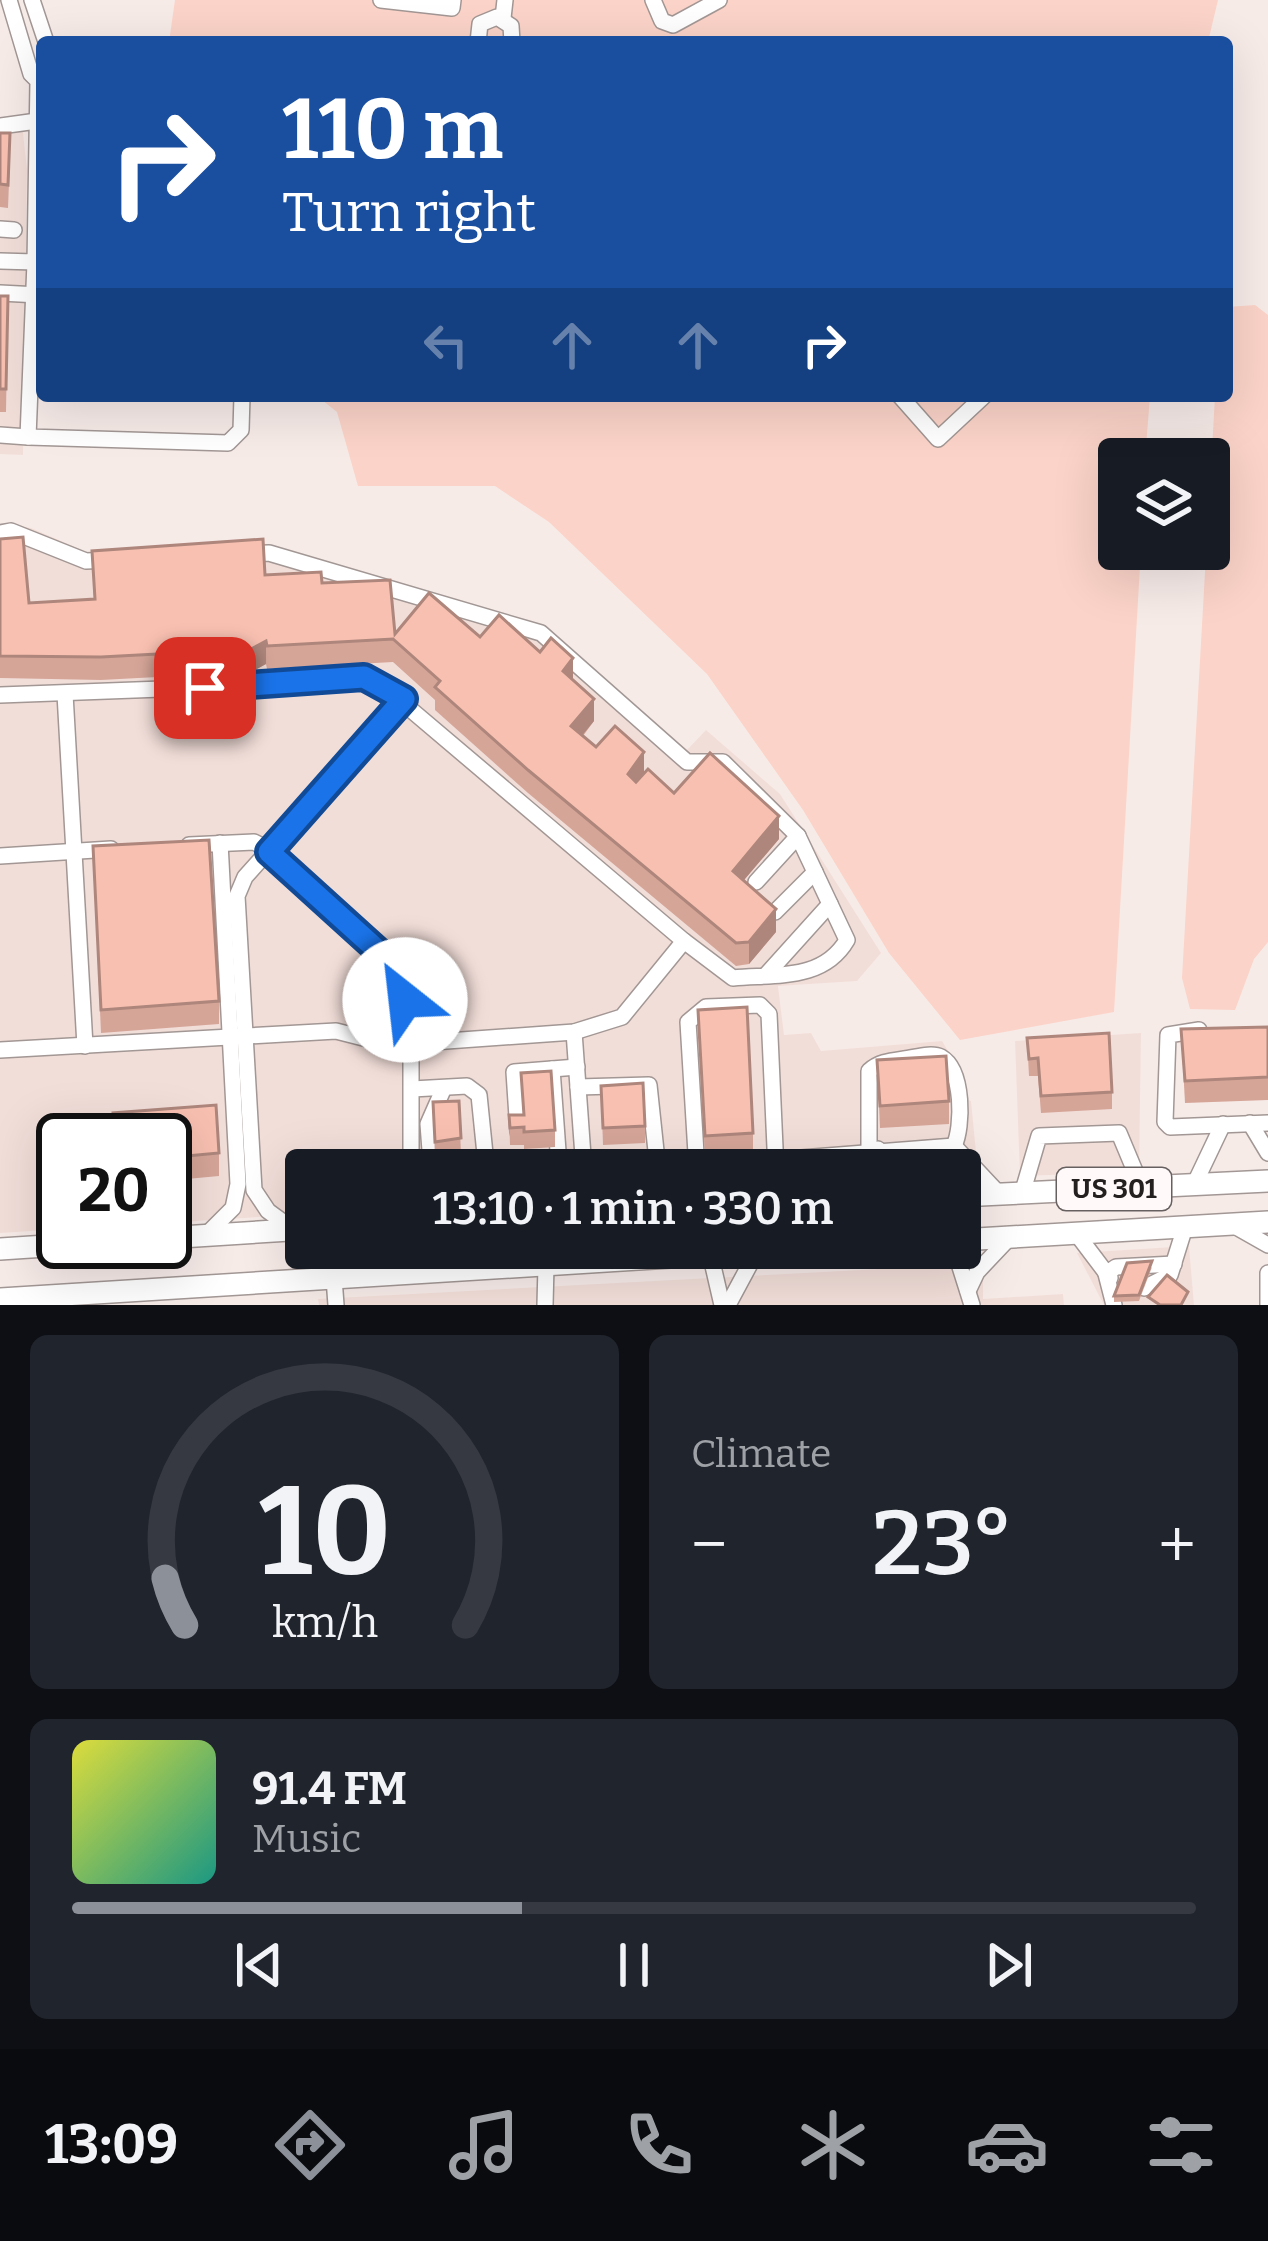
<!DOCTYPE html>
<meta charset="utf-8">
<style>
body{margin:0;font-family:Bitter,serif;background:#20242c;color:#f1f3f6;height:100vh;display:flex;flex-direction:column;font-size:45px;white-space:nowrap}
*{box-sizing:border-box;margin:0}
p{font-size:39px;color:#9ea1a6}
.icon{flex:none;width:66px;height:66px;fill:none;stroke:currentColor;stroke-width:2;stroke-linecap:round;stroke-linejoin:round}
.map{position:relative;height:1305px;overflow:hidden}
.sheet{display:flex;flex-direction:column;gap:30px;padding:30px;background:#0d0f14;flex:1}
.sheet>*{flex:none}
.banner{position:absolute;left:36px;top:36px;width:1197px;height:366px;border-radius:12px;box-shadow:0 12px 48px #0002;background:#1a4fa0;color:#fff;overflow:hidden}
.tools{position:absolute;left:1098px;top:438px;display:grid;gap:24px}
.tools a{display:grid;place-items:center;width:132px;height:132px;border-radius:12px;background:#171b24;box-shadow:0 12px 48px #0002;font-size:60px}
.speed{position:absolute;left:36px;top:1113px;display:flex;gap:24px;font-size:60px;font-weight:700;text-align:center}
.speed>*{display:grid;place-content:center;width:156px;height:156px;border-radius:50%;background:#171b24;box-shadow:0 12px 48px #0002;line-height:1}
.speed .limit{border:6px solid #111;border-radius:18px;background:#fff;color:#111}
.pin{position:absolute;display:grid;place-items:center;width:102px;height:102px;color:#fff;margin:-51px;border-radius:24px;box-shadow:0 6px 18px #0006}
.me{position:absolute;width:132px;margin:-66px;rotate:331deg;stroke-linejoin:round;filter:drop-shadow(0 0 9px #0008)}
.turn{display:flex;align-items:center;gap:42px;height:252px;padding:0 48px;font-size:54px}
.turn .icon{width:156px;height:156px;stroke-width:2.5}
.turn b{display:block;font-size:84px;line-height:102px}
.lanes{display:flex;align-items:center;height:114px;padding:0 48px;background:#0003;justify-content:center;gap:60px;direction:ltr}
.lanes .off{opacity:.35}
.big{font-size:90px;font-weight:600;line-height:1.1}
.sheet .card{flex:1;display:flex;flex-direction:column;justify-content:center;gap:18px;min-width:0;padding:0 42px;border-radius:18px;background:#20242c}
.sheet .dial{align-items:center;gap:0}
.dial svg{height:312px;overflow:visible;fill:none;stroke:#363941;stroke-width:7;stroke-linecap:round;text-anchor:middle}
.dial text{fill:#f1f3f6;stroke:none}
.song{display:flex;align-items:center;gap:36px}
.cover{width:144px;height:144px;border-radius:18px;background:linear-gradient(135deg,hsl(60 70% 55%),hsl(170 70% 35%))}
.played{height:12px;border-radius:6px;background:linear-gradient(90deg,#8c9099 40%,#363941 40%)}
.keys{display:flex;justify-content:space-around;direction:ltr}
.heat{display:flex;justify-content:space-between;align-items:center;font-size:66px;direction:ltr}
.sheet .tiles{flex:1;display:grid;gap:30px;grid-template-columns:1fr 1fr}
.card:last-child{grid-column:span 2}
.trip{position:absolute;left:285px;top:1149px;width:696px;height:120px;border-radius:12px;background:#171b24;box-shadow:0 12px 48px #0002;font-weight:600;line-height:120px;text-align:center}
.dock{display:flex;height:192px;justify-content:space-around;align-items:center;background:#090b0e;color:#9ea1a6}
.dock .icon{width:84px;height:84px}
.dock .selected{color:#8c9099}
.dock b{font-size:54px;color:#f1f3f6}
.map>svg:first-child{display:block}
.built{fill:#f2ded9}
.green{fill:#fbd3c8}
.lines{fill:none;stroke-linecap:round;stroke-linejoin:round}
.minor-casing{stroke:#a29794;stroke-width:18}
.highway-casing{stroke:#a29794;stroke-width:24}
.minor{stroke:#fff;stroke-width:15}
.highway{stroke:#fff;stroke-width:21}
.wall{fill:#d5a598}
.shaded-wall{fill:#ae867c}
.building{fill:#f8c0b1;stroke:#ae867c;stroke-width:3}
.route-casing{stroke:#114b97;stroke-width:30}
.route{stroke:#1a73e8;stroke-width:21}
.labels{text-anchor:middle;stroke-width:12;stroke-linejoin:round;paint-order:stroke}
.shield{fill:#fffaf9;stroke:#666160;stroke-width:3}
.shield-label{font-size:27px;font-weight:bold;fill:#24201f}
</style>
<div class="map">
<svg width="1268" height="1305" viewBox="0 0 1268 1305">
<rect width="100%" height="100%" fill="#f7ebe8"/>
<!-- built -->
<g class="built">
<path d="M 21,115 L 27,169 L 23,455 L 0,454 L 0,119 Z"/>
<path d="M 6,524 L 31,528 L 91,554 L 266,546 L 461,601 L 546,629 L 687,750 L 706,730 L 780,794 L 881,953 L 857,981 L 778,986 L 784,1035 L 811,1033 L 821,1051 L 942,1041 L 959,1069 L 962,1098 L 971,1101 L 976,1152 L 990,1178 L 960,1181 L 960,1170 L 306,1170 L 306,1214 L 165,1223 L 165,1140 L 63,1140 L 63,1229 L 0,1233 L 0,525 Z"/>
<path d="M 1141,1033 L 1139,1172 L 1020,1176 L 1015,1041 Z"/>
<path d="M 1189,1246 L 1194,1305 L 1104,1305 L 1077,1253 Z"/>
<path d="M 992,1263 L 983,1278 L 983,1299 L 1063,1294 L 1064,1305 L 319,1305 L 318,1299 Z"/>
</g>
<!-- green -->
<g class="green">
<path d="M 175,0 L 1218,0 L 1208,42 L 169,42 Z"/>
<path d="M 1255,305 L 1268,315 L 1268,942 L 1254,959 L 1235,1010 L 1190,1009 L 1182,978 L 1215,396 L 1227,396 L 1227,307 Z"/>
<path d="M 317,396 L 1150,396 L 1145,459 L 1119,459 L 1119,549 L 1141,549 L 1114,1012 L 960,1040 L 889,953 L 803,810 L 707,674 L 549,522 L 495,486 L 358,486 L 337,412 Z"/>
</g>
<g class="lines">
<!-- minor casing -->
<g class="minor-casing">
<g id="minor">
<path d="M 32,0 L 46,42"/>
<path d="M 381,0 L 452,8 L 453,0"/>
<path d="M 653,0 L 662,21 L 673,25 L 719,0"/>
<path d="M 503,18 L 505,0"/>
<path d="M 478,42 L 480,24 L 497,17 L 511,26 L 512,42"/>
<path d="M 0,126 L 37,121"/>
<path d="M 0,229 L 14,230"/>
<path d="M 0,261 L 35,262 L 38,81 L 31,74 L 9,0"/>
<path d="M 35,262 L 28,437 L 228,443 L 241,430 L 242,396"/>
<path d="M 0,293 L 39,295"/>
<path d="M 900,396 L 938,439 L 984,396"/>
<path d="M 0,435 L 28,437"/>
<path d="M 0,533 L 11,531 L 86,561 L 111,560"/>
<path d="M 243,554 L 269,553 L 541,633 L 687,762 L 723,762 L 798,836 L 847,940 C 823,981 776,974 733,978 L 684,941"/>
<path d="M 65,694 L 85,1046"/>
<path d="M 0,695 L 377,681 L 684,941 L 622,1017 L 574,1032 L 391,1045 L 336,1031 L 0,1050"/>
<path d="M 189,845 L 254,842 L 264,847 L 401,973 L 411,1043 L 411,1170"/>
<path d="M 0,856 L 111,849"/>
<path d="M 756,882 L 798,836"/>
<path d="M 775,912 L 815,872"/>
<path d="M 766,975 L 830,904"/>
<path d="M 1199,1030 L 1168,1035 L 1165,1122 L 1170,1127 L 1268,1123"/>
<path d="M 574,1032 L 584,1170"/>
<path d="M 552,1069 L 559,1165"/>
<path d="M 578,1087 L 649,1085 L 658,1170"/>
<path d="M 412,1089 L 467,1086 L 479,1095 L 486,1164"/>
<path d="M 1250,1123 L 1268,1153"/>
<path d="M 518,1132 L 514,1072 L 577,1067"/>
<path d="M 878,1149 L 887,1170"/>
<path d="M 869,1151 L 869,1071 C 879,1062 890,1061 904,1059 C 914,1058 931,1052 941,1057 C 964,1070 963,1127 954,1146"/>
<path d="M 431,1164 L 428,1124 L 443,1090"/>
<path d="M 412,1165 L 658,1167"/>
<path d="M 697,1166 L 954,1146 L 1000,1195"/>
<path d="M 697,1170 L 688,1022 L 706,1007 L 760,1005 L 769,1014 L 776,1170"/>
<path d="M 1194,1185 L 1223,1124"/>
<path d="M 1022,1194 L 1039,1136 L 1119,1133 L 1142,1188"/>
<path d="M 1238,1228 L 1268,1245"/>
<path d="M 294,1230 L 268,1211 L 254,1190 L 237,896 L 245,877 L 404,699"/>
<path d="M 1076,1233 L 1110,1278"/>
<path d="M 206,1235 L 233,1208 L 238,1184 L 220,843"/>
<path d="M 954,1248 L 972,1305"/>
<path d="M 710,1253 L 722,1305"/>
<path d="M 334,1278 L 336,1305"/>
<path d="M 1144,1288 L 1170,1275 L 1185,1227"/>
<path d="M 968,1291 L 977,1272 L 1010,1237"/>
<path d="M 545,1305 L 546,1266"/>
<path d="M 728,1305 L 757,1251"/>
<path d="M 1114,1305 L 1106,1274 L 1116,1267 L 1174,1264"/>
<path d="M 1268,1305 L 1268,1273"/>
</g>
</g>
<!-- highway casing -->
<g class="highway-casing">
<g id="highway">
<path d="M 960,1196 L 1268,1181"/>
<path d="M 165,1238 L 306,1229"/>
<path d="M 960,1240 L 1268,1222"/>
<path d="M 0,1249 L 107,1242"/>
<path d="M 0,1299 L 814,1248"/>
</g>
</g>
<!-- minor -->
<use href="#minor" class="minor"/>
<!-- highway -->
<use href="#highway" class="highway"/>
</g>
<!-- wall -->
<g class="wall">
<path d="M 0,133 L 10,156 L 8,208 L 0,207 Z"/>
<path d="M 0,296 L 8,296 L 6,412 L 0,412 Z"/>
<path d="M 0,539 L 29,603 L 94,599 L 92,551 L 322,583 L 395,634 L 480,637 L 573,680 L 594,721 L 583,736 L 596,747 L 644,773 L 674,793 L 779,839 L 744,880 L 776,932 L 749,964 L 736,966 L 528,793 L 435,710 L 435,700 L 393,662 L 267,669 L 266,664 L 251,672 L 101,680 L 0,678 Z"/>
<path d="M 93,846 L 219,1001 L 219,1024 L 101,1033 Z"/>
<path d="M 698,1010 L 753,1133 L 753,1156 L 705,1159 Z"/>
<path d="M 1268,1027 L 1268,1100 L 1185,1103 L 1181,1029 Z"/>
<path d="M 1027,1038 L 1112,1092 L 1112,1109 L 1041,1113 L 1038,1076 L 1029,1076 Z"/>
<path d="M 877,1060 L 949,1101 L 949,1124 L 880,1128 Z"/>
<path d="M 521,1073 L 555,1130 L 555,1147 L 524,1149 L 524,1145 L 510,1145 L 509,1115 L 523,1115 Z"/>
<path d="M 601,1086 L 645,1126 L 645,1143 L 603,1145 Z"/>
<path d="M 459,1101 L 461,1156 L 435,1159 L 433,1102 Z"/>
<path d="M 165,1140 L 219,1153 L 219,1176 L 165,1181 Z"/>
<path d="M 1152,1267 L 1139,1301 L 1114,1302 L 1114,1296 Z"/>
</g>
<!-- shaded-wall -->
<g class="shaded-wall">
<path d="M 266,641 L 266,664 L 251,672 L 251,649 Z"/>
<path d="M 573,658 L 573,680 L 563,671 Z"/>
<path d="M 594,699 L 594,721 L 571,749 L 571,726 Z"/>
<path d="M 644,752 L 644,774 L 628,796 L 628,774 Z"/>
<path d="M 779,816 L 779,839 L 733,893 L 733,871 Z"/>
<path d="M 776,909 L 776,932 L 749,964 L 749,942 Z"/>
</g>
<!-- building -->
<g class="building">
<path d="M 0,133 L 10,133 L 8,185 L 0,184 Z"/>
<path d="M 0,296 L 8,296 L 6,389 L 0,389 Z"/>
<path d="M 23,537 L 29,603 L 95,599 L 92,551 L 263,539 L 265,575 L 321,572 L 322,583 L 390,580 L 395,634 L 429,593 L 480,637 L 499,615 L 540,652 L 551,638 L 573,658 L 563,671 L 594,699 L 571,726 L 596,747 L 615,726 L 644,752 L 628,774 L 636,782 L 648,769 L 674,793 L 710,753 L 779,816 L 733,871 L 776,909 L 749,942 L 736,943 L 528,770 L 435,687 L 440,681 L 393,639 L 267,646 L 266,641 L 251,649 L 101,657 L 0,656 L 0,539 Z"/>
<path d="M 209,840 L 219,1001 L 101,1010 L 93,846 Z"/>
<path d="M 747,1007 L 753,1133 L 705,1136 L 698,1010 Z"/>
<path d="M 1268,1027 L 1268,1077 L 1185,1081 L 1181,1029 Z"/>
<path d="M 1109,1033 L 1112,1092 L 1041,1096 L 1038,1058 L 1029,1059 L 1027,1038 Z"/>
<path d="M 946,1056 L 949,1101 L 880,1106 L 877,1060 Z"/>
<path d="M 551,1071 L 555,1130 L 524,1132 L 524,1127 L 510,1128 L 509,1115 L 524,1115 L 521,1073 Z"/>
<path d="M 643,1083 L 645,1126 L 603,1128 L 601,1086 Z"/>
<path d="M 459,1101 L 461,1138 L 435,1142 L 433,1102 Z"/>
<path d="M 216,1105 L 219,1153 L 165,1158 L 165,1140 L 114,1140 L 113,1113 Z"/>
<path d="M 1152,1261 L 1139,1295 L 1114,1296 L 1127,1263 Z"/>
<path d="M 1167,1275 L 1188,1292 L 1181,1305 L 1160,1305 L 1148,1297 Z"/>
</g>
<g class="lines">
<!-- route casing -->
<g class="route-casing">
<path id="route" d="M 205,688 L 364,677 L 404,699 L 269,852 L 397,968 L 405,1000"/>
</g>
<!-- route -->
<use href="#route" class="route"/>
</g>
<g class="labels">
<!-- shield labels -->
<rect class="shield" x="1057" y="1168" width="114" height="42" rx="9"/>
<g class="shield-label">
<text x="1114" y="1198">US 301</text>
</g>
</g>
</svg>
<div class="tools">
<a><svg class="icon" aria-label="layers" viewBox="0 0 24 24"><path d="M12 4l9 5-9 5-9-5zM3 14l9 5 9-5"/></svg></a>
</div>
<div class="speed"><div class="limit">20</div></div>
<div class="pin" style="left:205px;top:688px;background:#d93025"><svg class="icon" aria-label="arrive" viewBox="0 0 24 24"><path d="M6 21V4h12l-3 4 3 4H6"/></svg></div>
<svg class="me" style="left:405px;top:1000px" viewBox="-20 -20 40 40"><circle r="19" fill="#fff"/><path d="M0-13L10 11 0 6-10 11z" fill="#1a73e8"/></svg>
<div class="trip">13:10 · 1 min · 330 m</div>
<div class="banner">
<div class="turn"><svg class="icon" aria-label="right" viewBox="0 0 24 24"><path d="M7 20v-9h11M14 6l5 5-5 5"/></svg><div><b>110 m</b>Turn right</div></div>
<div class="lanes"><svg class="icon off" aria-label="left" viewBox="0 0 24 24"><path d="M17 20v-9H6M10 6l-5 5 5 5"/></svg><svg class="icon off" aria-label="ahead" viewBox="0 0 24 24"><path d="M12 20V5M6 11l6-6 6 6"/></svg><svg class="icon off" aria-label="ahead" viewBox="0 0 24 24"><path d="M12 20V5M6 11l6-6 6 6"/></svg><svg class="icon" aria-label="right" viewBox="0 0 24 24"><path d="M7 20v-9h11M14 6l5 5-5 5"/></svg></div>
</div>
</div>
<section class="sheet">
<div class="tiles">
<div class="card dial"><svg viewBox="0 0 100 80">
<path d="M14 69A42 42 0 1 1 86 69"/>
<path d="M14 69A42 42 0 0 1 9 57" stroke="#8c9099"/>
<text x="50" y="56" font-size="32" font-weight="700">10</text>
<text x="50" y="72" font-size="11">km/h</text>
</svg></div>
<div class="card"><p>Climate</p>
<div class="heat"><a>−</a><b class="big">23°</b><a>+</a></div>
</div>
<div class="card">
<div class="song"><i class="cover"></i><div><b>91.4 FM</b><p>Music</p></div></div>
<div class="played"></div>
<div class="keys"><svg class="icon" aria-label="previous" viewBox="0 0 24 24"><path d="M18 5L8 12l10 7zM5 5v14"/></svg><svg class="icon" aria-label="pause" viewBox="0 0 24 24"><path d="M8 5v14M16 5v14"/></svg><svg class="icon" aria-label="next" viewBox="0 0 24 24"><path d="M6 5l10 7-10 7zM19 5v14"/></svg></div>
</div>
</div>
</section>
<nav class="dock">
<b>13:09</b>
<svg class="icon selected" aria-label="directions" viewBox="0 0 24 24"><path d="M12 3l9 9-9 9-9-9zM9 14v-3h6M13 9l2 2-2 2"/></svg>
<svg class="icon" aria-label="music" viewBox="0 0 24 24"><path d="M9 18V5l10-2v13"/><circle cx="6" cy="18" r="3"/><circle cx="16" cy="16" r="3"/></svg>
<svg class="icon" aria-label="phone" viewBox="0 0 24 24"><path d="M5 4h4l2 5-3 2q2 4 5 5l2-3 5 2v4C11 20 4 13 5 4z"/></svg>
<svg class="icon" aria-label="climate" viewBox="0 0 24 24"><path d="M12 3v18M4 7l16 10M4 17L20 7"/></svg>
<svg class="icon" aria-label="car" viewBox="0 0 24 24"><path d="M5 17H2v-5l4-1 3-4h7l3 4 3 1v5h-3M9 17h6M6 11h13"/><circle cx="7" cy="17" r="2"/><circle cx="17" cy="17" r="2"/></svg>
<svg class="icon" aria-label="filters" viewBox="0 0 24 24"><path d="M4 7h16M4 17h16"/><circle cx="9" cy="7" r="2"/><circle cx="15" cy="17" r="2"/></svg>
</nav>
